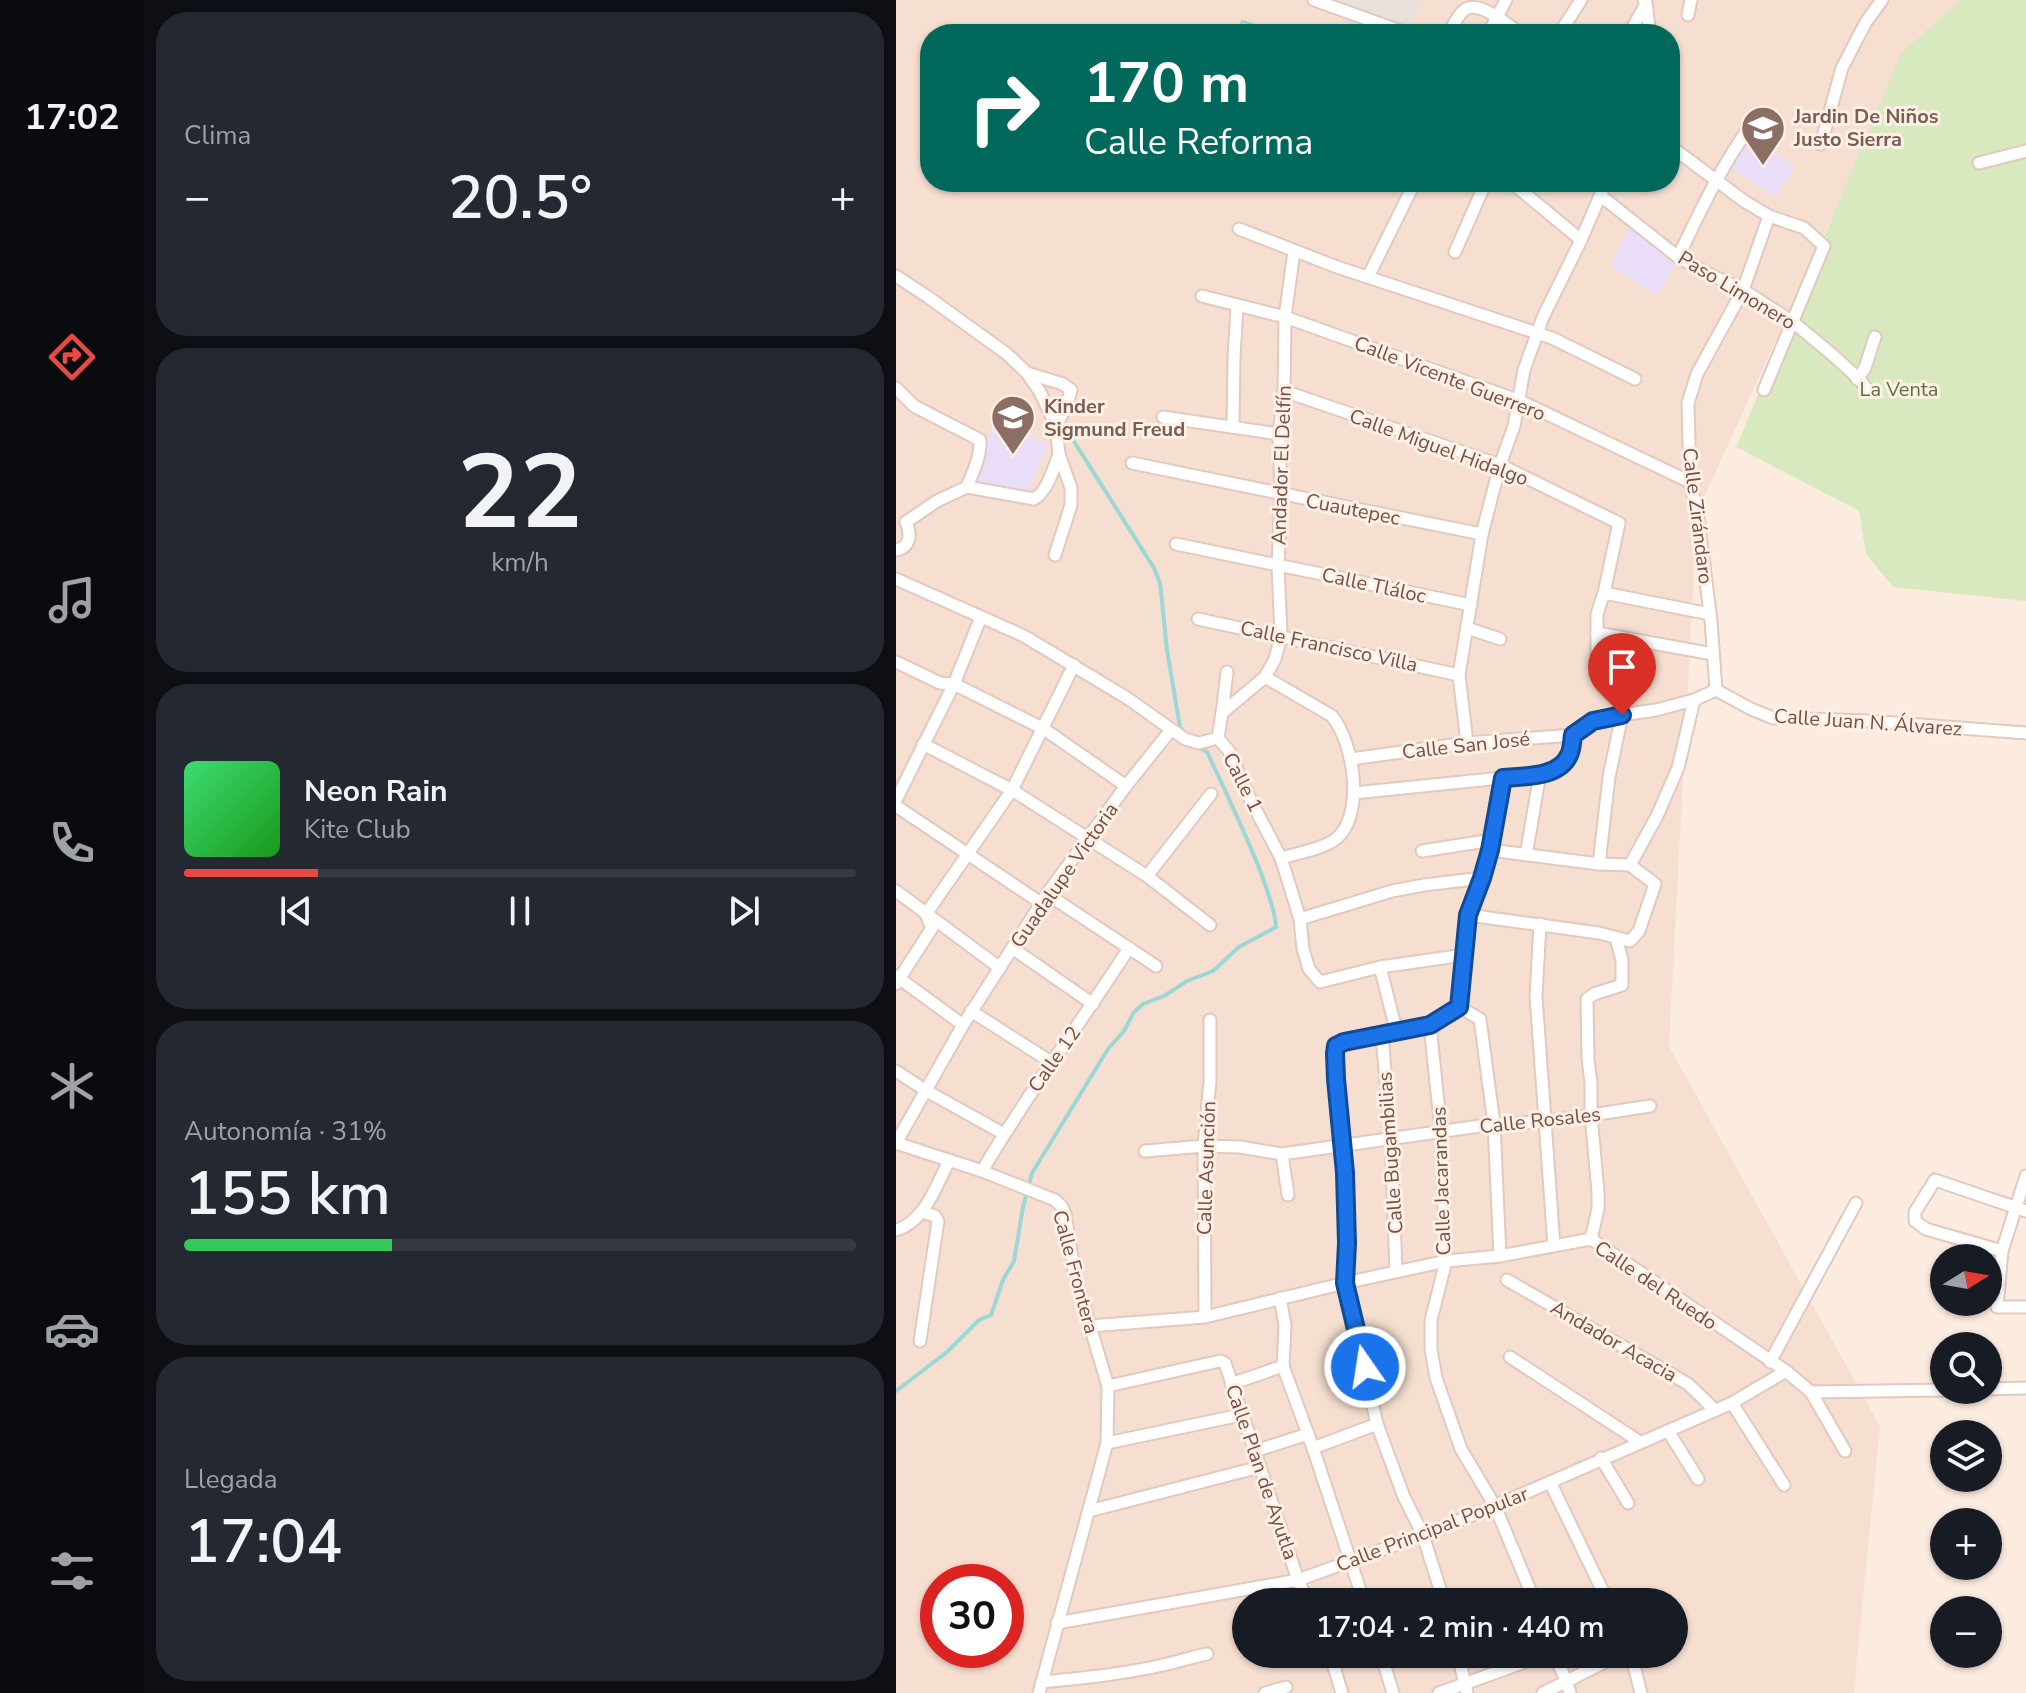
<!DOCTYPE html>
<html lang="es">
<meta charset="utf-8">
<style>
body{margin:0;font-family:"Nunito Sans",sans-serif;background:#242831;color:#f1f3f6;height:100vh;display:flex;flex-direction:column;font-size:30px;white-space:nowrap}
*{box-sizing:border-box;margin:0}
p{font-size:26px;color:#9ea1a6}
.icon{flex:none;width:44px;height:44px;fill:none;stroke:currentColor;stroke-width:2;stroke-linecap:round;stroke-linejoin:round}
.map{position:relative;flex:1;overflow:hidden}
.panel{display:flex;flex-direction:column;gap:12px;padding:12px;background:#0d0f14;width:752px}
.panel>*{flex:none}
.top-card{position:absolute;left:24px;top:24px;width:760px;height:168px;border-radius:32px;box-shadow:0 2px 6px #0004;background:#00695c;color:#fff;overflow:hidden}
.needle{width:52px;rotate:79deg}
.fabs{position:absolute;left:1034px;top:1244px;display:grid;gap:16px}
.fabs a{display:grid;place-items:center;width:72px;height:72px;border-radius:50%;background:#171b24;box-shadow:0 2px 6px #0004;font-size:40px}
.speed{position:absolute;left:24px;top:1564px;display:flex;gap:16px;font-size:40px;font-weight:700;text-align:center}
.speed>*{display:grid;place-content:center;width:104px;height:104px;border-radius:50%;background:#171b24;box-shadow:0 2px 6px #0004;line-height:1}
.speed .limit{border:12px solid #d22;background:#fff;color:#111}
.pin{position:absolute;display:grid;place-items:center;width:68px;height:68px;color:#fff;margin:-82px -34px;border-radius:50% 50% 50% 0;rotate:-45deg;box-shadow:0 0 8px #0007}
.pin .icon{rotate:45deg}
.me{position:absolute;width:88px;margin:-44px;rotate:347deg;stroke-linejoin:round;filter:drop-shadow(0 0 6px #0008)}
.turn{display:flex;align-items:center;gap:28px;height:168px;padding:0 32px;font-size:36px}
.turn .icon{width:104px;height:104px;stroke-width:2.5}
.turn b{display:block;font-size:56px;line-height:68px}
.big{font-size:60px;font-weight:600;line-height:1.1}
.panel .card{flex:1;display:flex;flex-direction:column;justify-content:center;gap:12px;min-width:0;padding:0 28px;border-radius:32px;background:#242831}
.panel .dial{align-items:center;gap:0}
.dial b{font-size:104px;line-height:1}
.song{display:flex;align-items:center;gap:24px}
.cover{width:96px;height:96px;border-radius:12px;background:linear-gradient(135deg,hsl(140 70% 55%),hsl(120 70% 35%))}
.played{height:8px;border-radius:4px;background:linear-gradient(90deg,#e84943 20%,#363941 20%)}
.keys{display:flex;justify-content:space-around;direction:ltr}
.heat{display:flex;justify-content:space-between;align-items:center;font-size:44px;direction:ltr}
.charge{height:12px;border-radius:6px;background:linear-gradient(90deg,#34c759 31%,#363941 0)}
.trip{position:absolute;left:336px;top:1588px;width:456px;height:80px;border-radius:40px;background:#171b24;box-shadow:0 2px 6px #0004;font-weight:600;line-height:80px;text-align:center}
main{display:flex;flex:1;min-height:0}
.tab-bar{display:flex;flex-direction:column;width:144px;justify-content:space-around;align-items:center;background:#090b0e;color:#9ea1a6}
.tab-bar .icon{width:56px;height:56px}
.tab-bar .selected{color:#e84943}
.tab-bar b{font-size:36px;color:#f1f3f6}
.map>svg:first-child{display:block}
.residential{fill:#f6dfd1;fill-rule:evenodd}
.industrial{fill:#eae0dc}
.education{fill:#e9ddf8}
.green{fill:#d8e9bf}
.water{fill:#b5e5e3;stroke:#9bd7d5;stroke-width:2}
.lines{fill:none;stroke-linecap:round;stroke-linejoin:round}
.stream{stroke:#9bd7d5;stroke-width:4}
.street-casing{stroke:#e2c9bf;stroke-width:15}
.street{stroke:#fff;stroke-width:11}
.route-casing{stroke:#114b97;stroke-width:20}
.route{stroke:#1a73e8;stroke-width:14}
.labels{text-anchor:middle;stroke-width:6;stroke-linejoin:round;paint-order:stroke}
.education-label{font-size:20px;font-weight:bold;fill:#785e54;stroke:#fff0e6;text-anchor:start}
.street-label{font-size:20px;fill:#734f47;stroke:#fff0e6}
.park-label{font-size:20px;fill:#57733c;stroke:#fff0e6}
</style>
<main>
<nav class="tab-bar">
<b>17:02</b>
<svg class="icon selected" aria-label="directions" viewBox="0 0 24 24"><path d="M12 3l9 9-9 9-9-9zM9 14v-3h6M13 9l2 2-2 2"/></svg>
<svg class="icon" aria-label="music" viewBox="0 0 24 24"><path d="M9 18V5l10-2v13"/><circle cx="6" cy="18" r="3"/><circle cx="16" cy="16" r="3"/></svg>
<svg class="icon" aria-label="phone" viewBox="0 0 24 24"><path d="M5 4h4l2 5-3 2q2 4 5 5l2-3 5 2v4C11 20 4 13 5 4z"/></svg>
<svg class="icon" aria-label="climate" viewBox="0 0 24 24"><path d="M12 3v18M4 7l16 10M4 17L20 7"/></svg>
<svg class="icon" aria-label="car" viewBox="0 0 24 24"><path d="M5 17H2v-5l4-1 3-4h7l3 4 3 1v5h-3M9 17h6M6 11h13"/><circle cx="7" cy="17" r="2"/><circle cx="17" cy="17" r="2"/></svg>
<svg class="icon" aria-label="filters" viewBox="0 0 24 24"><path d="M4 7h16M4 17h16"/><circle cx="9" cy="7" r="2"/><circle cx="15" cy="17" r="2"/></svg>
</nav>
<section class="panel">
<div class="card"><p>Clima</p>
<div class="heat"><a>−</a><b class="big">20.5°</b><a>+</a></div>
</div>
<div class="card dial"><b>22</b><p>km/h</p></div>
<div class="card">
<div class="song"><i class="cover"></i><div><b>Neon Rain</b><p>Kite Club</p></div></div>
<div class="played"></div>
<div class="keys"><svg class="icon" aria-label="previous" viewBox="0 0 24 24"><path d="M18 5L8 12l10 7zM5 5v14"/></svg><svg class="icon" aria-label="pause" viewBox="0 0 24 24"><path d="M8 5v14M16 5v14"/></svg><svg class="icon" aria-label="next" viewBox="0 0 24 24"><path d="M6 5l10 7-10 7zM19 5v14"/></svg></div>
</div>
<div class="card"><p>Autonomía · 31%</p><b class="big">155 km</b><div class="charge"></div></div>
<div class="card"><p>Llegada</p><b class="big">17:04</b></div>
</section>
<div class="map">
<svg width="1130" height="1693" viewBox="0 0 1130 1693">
<rect width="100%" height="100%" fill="#fcece0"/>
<!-- residential -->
<path class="residential" d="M 0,0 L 1120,0 L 978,125 L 801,513 L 773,1046 L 984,1426 L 958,1693 L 0,1693 ZM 34,34 L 774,34 L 774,182 L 34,182 ZM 42,1582 L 110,1582 L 110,1650 L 42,1650 ZM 350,1602 L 778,1602 L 778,1654 L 350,1654 Z"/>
<!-- industrial -->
<path class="industrial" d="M 438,0 L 525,0 L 515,28 Z"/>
<!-- education -->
<g class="education">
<path d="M 854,136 L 899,167 L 879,197 L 834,167 Z"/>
<path d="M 736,225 L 782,260 L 762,296 L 714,266 Z"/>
<path d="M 99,423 L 152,444 L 132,492 L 83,486 L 80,483 L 90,458 L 85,455 L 87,449 Z"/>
</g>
<!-- green -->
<path class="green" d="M 1065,0 L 1130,0 L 1130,601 L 997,587 L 970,554 L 963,511 L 840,447 L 1005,53 Z"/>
<!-- water -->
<path class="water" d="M 346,21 L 388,34 L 342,34 Z"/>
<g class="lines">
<!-- stream -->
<g class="stream">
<path d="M 172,432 L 258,568 L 264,583 L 271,650 L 284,727 L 291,736"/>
<path d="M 0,1391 L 51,1352 L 83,1320 L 95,1315 L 107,1280 L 118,1261 L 127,1207 L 136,1173 L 212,1049 L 228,1031 L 238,1012 L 247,1004 L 268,996 L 291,981 L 317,971 L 343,947 L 380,927 C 379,909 371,891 365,873 C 349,832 330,792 311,752 L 303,747"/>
</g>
<!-- street casing -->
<g class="street-casing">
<g id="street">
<path d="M 418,0 L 513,34"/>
<path d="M 748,0 L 750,3 L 754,34"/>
<path d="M 792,15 L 795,0"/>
<path d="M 552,34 C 557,27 564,10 572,8 C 586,3 613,25 624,34"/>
<path d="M 592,34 L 610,0"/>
<path d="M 663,34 L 685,0"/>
<path d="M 733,34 L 750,4"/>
<path d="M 925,144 L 946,68 L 970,22 L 986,0"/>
<path d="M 774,146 L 848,201 L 873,216 L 908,228 L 928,246 L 868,390"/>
<path d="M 1083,163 L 1130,151"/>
<path d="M 615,182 L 685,240"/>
<path d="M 705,196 L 782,257 L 813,274 L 847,290 L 897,322 L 938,356 L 965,381 L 971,390"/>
<path d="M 343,229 L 441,267 L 656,338 L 739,379"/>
<path d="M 559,252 L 590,182"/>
<path d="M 782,257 C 804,212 824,168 853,128"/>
<path d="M 0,276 L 32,297 L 111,354 L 131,373 L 144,392 L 160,426 L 163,454 L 175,488 L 175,505 L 159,555"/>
<path d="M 472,277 L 519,182"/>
<path d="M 306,296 L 389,317 L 624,401 L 794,482"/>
<path d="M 131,373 L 167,384 L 175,390 L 170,407 L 160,426"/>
<path d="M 961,379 L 969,368 L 979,337"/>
<path d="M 0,388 L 18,406 L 84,440 C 85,456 77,472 71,487"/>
<path d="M 388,391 L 604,465 L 723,523 L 708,593 L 701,614 L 701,654"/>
<path d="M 267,417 L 383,434"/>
<path d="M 337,426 L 338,358 L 341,305"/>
<path d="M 236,463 C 352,487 469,511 586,534"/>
<path d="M 10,522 L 41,501 L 71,487 L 138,499 C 152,491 157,469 163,454"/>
<path d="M 280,544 L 575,605"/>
<path d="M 0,550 C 15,547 15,534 10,522"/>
<path d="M 0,579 L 128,636 L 231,698 L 289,739 L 303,743 L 322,738"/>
<path d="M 708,593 L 814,614"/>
<path d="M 302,619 L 563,675"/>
<path d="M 571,628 L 604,639"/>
<path d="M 701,633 L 817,654"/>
<path d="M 0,662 L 44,683 L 58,684 L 148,729 L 230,786"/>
<path d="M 369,677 L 436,716 C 457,742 468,808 444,835 C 433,848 402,853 385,858"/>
<path d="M 820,690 L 815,621 L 802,518 L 794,482 L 792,403 L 801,374 L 847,290 L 873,216"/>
<path d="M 820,690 L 855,709 L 877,718 L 973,721 L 1130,733"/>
<path d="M 326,713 L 331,672"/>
<path d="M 322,738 L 326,713 L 369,677 L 379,659 L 385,636 L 382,565 L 385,495 L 383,434 L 388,391 L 389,317 L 398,251"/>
<path d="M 322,738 L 333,751 L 355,801 L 385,858 L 404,919 L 407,949 L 413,969 L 424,982 L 484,967 L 568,955"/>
<path d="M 571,743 L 563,675 L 586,534 L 604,465 L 618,426 L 628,370 L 647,317 L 685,240 L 710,182"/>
<path d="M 27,744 L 116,790 L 251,876 L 314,925"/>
<path d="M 455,759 L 571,743 L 677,735 L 705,718 L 760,710 L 798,700 L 820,690"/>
<path d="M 458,793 L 644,774 C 669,766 672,761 677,735"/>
<path d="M 0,800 L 58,684 L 85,617"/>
<path d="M 0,806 L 145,903"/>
<path d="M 526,851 L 596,840"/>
<path d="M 630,855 L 644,774"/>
<path d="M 703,864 L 713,777 L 726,715"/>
<path d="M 734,865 L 761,816 L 782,768 L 798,700"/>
<path d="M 251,876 L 315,794"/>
<path d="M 0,891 L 104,968"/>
<path d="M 151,894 L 260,966"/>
<path d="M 572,915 L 703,933 L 734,941 L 743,931 L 759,884 L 734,865 L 703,864 L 594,850"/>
<path d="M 404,919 L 496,891 L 528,885 L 586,878"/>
<path d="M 644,924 L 640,996 L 658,1246"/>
<path d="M 116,948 L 197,1004"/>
<path d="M 484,967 L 501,1033"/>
<path d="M 0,976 L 67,1025"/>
<path d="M 0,984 L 36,928 L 30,914 L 116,790 L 178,665"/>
<path d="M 563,1007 L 584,1019 L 598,1124 L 604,1256"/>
<path d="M 563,1007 L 572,915 L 586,878 L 594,850 L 607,778"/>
<path d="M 75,1011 L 155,1062"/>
<path d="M 534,1025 L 545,1131 L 550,1261 L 535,1320 L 535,1349 L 540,1378 L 565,1449 L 599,1506 L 639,1602"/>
<path d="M 486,1036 L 495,1138 L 500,1271"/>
<path d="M 0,1071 L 29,1090 L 108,1134"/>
<path d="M 0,1143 L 86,1171 L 159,1200 L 166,1207 L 169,1214 L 179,1276 L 212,1386 L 211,1443 L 143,1693"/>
<path d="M 0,1143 L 67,1025 L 151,894 L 230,786 L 275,730"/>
<path d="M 249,1151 L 308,1146 L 344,1147 L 386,1154 L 598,1124 L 649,1122 L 754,1106"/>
<path d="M 386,1154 L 392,1195"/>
<path d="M 86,1171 C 131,1094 185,1023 233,948"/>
<path d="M 1130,1176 L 1106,1251 L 1101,1307 L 1130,1307"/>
<path d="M 0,1230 C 29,1222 40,1185 53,1161"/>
<path d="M 695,1239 L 702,1209 L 702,1192 L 695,1115 L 695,1083 L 692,1059 L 691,999 L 698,994 L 726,985 L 726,960 L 720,938"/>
<path d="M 1106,1251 L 1030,1229 L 1019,1221 L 1019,1212 L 1039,1180 L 1130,1211"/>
<path d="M 611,1280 L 792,1384 L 819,1410"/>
<path d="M 384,1298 L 389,1325 L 387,1366 L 417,1448 L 468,1602"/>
<path d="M 309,1317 L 308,1146 L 314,1081 L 314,1020"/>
<path d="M 194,1326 L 309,1317 L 449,1283 L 550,1261 L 604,1256 L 695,1239 L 890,1371 L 915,1392 L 1048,1390"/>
<path d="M 24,1341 L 42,1221 L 39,1216 L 26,1212"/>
<path d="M 614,1357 L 744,1442"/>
<path d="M 874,1362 L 960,1203"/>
<path d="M 335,1384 L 387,1366"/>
<path d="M 212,1386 L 324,1361 L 329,1363 L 402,1580 L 412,1602"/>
<path d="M 1092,1389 L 1130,1388"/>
<path d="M 915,1392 L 949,1451"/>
<path d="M 836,1403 L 888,1485"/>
<path d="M 772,1431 L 802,1479"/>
<path d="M 211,1443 L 345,1415"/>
<path d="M 417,1448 L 481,1424"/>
<path d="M 359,1451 L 412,1434"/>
<path d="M 705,1458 L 732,1503"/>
<path d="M 654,1482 L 712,1602"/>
<path d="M 193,1511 L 364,1467"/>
<path d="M 548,1602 L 527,1535 L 508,1497 L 481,1424 L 449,1283 L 451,1243 L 449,1173 L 439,1053 L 440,1046 L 448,1042 L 501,1033 L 534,1025 L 563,1007"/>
<path d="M 161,1623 L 402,1580 L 527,1535 L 599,1506 L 836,1403 L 890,1371"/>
<path d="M 434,1654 L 446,1693"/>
<path d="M 485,1654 L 497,1693"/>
<path d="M 562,1654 L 571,1693"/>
<path d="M 658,1654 L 670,1680 L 674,1693"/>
<path d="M 735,1654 L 745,1693"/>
<path d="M 146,1682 C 186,1678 228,1674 267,1665 C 282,1662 295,1657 311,1654"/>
<path d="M 369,1693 L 390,1687"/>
<path d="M 543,1693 L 651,1654"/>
<path d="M 647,1693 L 725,1654"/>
</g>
</g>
<!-- street -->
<use href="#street" class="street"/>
</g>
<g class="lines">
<!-- route casing -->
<g class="route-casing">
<path id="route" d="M 469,1367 L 449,1283 L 451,1243 L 449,1173 L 440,1079 L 439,1053 L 440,1046 L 448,1042 L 534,1025 L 563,1007 L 572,915 L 586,878 L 594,850 L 607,778 C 628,776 663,778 673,755 C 676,750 676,741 677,735 L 697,721 L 726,715"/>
</g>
<!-- route -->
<use href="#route" class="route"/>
</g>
<!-- icons -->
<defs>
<g id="school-pin" transform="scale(2.3)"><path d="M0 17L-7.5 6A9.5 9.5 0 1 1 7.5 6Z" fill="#8d6e63" stroke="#fff0e6"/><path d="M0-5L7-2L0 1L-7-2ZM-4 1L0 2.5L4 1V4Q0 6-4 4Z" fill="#fff"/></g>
</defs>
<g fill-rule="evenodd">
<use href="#school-pin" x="867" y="128"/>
<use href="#school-pin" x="117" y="417"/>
</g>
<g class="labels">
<!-- education labels -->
<g class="education-label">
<text x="898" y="123">Jardin De Niños<tspan x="898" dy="23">Justo Sierra</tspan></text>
<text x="148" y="413">Kinder<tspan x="148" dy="23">Sigmund Freud</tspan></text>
</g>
<!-- street labels -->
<g class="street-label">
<text transform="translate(841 290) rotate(31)" y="7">Paso Limonero</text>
<text transform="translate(554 378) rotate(21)" y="7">Calle Vicente Guerrero</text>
<text transform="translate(543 447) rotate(20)" y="7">Calle Miguel Hidalgo</text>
<text transform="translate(385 465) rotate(-88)" y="7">Andador El Delfín</text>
<text transform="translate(457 509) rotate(11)" y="7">Cuautepec</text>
<text transform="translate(802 516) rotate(83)" y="7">Calle Zirándaro</text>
<text transform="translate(478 585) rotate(12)" y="7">Calle Tláloc</text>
<text transform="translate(433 646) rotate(12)" y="7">Calle Francisco Villa</text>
<text transform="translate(972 722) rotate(4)" y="7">Calle Juan N. Álvarez</text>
<text transform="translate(570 745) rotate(-6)" y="7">Calle San José</text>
<text transform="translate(347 782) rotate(63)" y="7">Calle 1</text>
<text transform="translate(168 875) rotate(-55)" y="7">Guadalupe Victoria</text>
<text transform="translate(158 1059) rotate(-55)" y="7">Calle 12</text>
<text transform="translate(644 1120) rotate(-6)" y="7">Calle Rosales</text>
<text transform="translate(494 1153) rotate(-94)" y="7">Calle Bugambilias</text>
<text transform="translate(310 1168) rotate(-88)" y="7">Calle Asunción</text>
<text transform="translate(545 1181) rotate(-92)" y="7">Calle Jacarandas</text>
<text transform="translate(180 1272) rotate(75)" y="7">Calle Frontera</text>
<text transform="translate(760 1285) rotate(34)" y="7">Calle del Ruedo</text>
<text transform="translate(718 1341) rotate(30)" y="7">Andador Acacia</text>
<text transform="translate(366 1472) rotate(71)" y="7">Calle Plan de Ayutla</text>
<text transform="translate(536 1529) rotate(-21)" y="7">Calle Principal Popular</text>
</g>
<!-- park labels -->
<g class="park-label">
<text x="1003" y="396">La Venta</text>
</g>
</g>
</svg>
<div class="fabs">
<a><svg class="needle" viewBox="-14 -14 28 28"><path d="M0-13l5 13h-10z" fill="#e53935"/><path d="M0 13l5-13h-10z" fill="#9ea1a6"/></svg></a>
<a><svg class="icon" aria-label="search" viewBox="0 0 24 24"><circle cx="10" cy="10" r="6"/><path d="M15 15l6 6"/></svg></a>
<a><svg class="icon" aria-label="layers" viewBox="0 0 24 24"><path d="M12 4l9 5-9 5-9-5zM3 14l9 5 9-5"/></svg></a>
<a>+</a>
<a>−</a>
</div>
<div class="speed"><div class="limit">30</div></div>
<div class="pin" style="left:726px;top:715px;background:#d93025"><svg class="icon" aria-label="arrive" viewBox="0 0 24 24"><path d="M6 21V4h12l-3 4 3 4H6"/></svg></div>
<svg class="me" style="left:469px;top:1367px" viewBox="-20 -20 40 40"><circle r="17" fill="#1a73e8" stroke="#fff" stroke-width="3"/><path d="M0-11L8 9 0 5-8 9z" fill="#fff"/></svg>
<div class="trip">17:04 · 2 min · 440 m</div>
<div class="top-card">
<div class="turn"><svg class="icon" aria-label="right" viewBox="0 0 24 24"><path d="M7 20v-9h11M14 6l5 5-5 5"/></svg><div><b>170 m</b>Calle Reforma</div></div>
</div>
</div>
</main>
